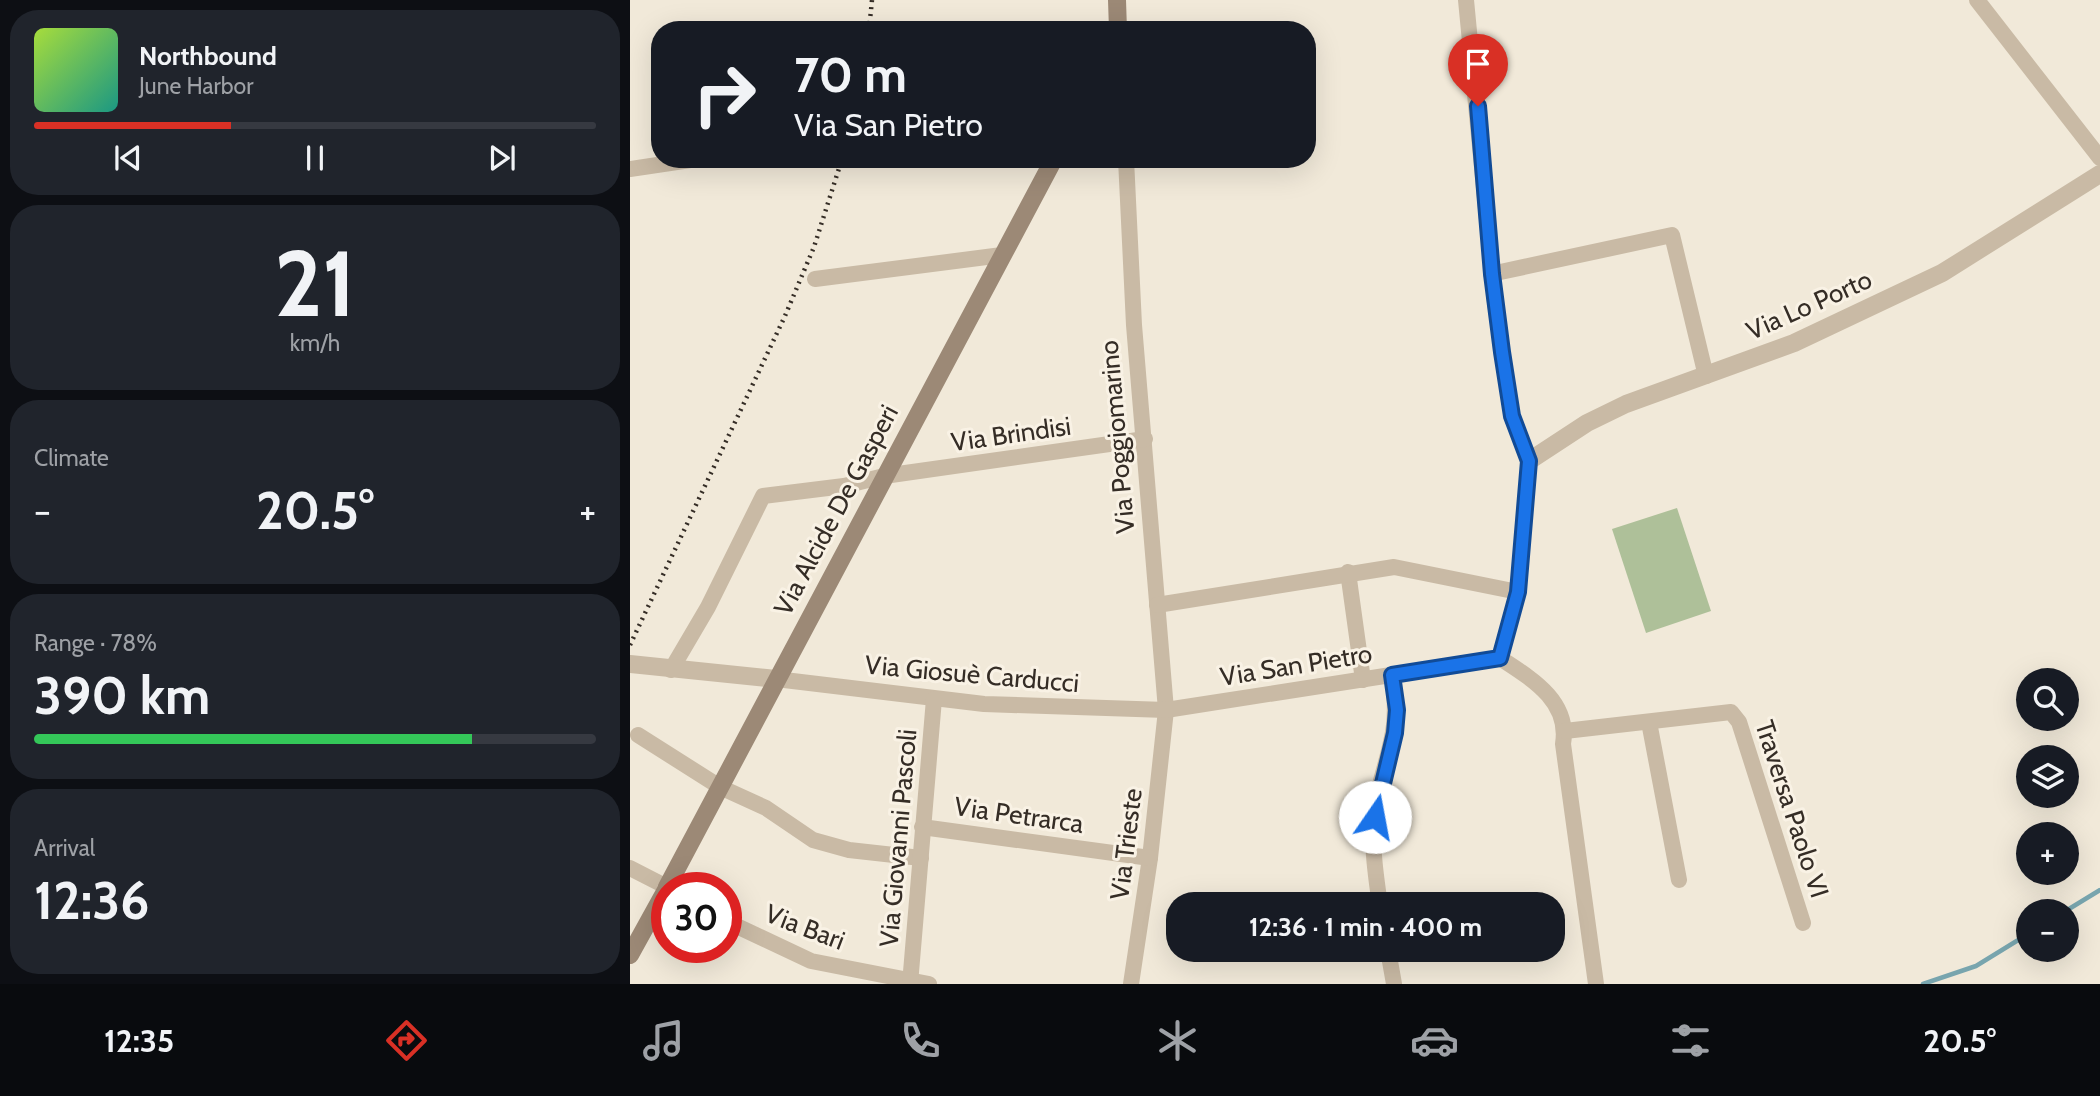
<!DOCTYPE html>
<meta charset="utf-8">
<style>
body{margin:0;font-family:Cabin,sans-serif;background:#20242c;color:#f1f3f6;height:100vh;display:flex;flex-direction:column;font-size:26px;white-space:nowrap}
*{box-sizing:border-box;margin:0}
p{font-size:23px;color:#9ea1a6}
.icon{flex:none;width:38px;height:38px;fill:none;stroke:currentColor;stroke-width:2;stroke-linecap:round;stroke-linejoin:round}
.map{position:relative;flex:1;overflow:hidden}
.details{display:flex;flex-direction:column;gap:10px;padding:10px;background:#0d0f14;width:630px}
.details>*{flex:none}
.banner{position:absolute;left:21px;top:21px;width:665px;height:147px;border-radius:28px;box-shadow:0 7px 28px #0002;background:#171b24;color:#f1f3f6;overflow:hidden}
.controls{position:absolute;left:1386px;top:668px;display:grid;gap:14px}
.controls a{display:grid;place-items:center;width:63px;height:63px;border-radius:50%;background:#171b24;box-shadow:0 7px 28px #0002;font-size:35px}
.speed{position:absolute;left:21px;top:872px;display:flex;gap:14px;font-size:35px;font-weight:700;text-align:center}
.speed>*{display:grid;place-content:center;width:91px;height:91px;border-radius:50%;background:#171b24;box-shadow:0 7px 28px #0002;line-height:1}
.speed .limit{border:10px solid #d22;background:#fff;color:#111}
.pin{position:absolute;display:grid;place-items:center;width:60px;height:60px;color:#fff;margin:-72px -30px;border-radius:50% 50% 50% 0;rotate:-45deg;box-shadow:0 0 7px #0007}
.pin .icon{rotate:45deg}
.me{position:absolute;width:77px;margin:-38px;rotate:12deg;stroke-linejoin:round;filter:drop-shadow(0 0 5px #0008)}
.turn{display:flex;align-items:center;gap:24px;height:147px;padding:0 28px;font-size:32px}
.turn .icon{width:91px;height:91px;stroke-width:2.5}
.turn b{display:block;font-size:49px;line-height:60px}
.big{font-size:52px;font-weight:700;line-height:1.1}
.details .card{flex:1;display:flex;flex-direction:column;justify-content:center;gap:10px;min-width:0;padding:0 24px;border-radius:28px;background:#20242c}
.details .dial{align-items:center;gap:0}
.dial b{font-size:91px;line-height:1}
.song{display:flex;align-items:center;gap:21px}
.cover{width:84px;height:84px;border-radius:10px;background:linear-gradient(135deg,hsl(80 70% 55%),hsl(170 70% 35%))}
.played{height:7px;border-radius:4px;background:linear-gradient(90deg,#d93025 35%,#363941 35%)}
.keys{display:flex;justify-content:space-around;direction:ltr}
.heat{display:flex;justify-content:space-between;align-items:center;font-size:38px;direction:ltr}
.charge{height:10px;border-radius:5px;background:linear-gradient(90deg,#34c759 78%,#363941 0)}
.trip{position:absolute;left:536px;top:892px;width:399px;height:70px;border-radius:28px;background:#171b24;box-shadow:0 7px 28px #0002;font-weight:700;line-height:70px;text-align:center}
.tabs{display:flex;height:112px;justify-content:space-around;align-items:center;background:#090b0e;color:#9ea1a6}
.tabs .icon{width:49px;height:49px}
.tabs .selected{color:#d93025}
.tabs b{font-size:32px;color:#f1f3f6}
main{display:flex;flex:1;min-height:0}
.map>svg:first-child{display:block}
.green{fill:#aec099}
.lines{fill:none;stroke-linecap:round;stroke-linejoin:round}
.stream{stroke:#78a5ae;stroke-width:4.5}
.minor{stroke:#c9baa5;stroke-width:16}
.tertiary{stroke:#c9baa5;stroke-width:18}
.secondary{stroke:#9c8976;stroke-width:18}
.rail{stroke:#352d26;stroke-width:4.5;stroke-dasharray:2 5;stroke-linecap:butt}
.route-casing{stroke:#114b97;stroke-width:18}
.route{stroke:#1a73e8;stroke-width:12}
.labels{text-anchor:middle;stroke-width:6;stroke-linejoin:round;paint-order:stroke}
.street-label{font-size:26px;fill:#352d26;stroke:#f9f2e5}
</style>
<main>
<section class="details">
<div class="card">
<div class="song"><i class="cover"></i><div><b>Northbound</b><p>June Harbor</p></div></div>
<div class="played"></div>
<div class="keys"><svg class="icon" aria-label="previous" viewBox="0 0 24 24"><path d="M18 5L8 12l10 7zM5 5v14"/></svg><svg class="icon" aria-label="pause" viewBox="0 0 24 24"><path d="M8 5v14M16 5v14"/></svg><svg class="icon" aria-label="next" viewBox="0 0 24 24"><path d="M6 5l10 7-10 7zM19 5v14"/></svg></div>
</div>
<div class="card dial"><b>21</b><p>km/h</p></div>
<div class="card"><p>Climate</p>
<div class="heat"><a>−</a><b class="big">20.5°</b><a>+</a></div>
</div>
<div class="card"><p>Range · 78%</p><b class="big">390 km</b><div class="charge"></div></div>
<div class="card"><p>Arrival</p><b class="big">12:36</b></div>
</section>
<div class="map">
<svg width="1470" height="984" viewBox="0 0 1470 984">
<rect width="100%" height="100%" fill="#f1e9d9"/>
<!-- green -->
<path class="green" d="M 1047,508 L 1081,611 L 1016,633 L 982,529 Z"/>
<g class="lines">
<!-- stream -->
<g class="stream">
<path d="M 1434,912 L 1470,890"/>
<path d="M 1293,984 L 1346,966 L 1398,934"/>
</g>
<!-- minor -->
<g class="minor">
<path d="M 836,0 L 865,303 L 882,416 L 899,461 L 888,592 L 870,658"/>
<path d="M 1347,0 L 1470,158"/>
<path d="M 496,159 L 504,325 L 536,710 L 520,858 L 501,984"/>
<path d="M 0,169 L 67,159"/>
<path d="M 861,274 L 1042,235 L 1076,376"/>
<path d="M 185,279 L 372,255"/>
<path d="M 718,572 L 733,680"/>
<path d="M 527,605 L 764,567 L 888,592"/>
<path d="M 41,670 L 78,607 L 133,496 L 214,486 L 254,476 L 515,439"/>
<path d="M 146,679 L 354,704 L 536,710 L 870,658 C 902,679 940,701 933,744 L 966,984"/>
<path d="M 1019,722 L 1049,880"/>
<path d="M 935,731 L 1101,712 L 1109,722 L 1173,923"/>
<path d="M 8,735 L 90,787 L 136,808 L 183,840 L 219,850 L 291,858"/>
<path d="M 292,827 L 520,858"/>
<path d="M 0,868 L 37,887"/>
<path d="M 750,905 C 745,871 740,837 746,802 C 757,749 771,733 762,675"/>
<path d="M 96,921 L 181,961 L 299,984"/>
<path d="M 758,950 L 764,984"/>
<path d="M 280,984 L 304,699"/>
</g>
<!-- tertiary -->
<g class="tertiary">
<path d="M 899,461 L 957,423 L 996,404 L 1164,343 L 1312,273 L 1470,174"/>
<path d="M 0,664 L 146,679"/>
</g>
<!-- secondary -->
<g class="secondary">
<path d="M 487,0 L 488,30"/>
<path d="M 37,887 L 424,159"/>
<path d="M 0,955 L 37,888"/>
</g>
<!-- rail -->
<g class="rail">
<path d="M 239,30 L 242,0"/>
<path d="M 0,645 L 155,316 L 184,247 L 212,159"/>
</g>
</g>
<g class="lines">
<!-- route casing -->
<g class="route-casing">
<path id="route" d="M 745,817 L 765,733 L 767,710 L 762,675 L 870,658 L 888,592 L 899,461 L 882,416 L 872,352 L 862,274 L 848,106"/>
</g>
<!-- route -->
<use href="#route" class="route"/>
</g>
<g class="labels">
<!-- street labels -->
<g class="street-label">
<text transform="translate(1179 305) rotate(-24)" y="9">Via Lo Porto</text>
<text transform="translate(381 434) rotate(-8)" y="9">Via Brindisi</text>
<text transform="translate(487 437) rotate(-95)" y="9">Via Poggiomarino</text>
<text transform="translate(206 510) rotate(-62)" y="9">Via Alcide De Gasperi</text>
<text transform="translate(666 665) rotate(-9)" y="9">Via San Pietro</text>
<text transform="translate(342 674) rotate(5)" y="9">Via Giosuè Carducci</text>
<text transform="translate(1162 809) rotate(72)" y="9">Traversa Paolo VI</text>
<text transform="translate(389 815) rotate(8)" y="9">Via Petrarca</text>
<text transform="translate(268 838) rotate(-85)" y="9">Via Giovanni Pascoli</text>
<text transform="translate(496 844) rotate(-83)" y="9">Via Trieste</text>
<text transform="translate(175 927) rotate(21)" y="9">Via Bari</text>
</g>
</g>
</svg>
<div class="controls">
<a><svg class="icon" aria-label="search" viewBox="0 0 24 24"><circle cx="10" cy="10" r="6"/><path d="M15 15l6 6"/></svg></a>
<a><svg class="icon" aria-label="layers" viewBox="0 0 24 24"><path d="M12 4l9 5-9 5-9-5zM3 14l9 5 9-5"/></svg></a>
<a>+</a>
<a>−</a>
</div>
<div class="speed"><div class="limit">30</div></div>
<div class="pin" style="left:848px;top:106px;background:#d93025"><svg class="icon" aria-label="arrive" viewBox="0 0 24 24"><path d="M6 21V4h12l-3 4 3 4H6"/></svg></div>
<svg class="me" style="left:745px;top:817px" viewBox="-20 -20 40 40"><circle r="19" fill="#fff"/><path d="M0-13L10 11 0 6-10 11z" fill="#1a73e8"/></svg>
<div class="trip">12:36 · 1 min · 400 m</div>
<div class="banner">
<div class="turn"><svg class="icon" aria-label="right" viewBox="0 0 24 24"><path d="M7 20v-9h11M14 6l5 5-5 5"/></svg><div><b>70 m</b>Via San Pietro</div></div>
</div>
</div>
</main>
<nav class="tabs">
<b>12:35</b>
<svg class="icon selected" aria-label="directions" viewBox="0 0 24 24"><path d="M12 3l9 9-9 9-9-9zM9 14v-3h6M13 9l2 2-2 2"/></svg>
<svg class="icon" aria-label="music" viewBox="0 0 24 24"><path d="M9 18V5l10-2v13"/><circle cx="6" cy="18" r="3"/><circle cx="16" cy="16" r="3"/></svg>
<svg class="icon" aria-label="phone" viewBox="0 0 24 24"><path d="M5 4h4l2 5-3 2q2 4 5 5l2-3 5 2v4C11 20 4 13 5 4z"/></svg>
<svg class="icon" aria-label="climate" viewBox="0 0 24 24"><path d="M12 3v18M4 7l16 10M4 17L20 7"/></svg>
<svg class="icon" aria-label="car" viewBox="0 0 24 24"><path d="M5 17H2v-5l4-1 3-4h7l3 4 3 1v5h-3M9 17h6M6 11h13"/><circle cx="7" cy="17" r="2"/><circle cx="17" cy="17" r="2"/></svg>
<svg class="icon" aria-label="filters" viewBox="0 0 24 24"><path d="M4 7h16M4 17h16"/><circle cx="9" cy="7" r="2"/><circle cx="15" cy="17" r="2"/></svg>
<b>20.5°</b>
</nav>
